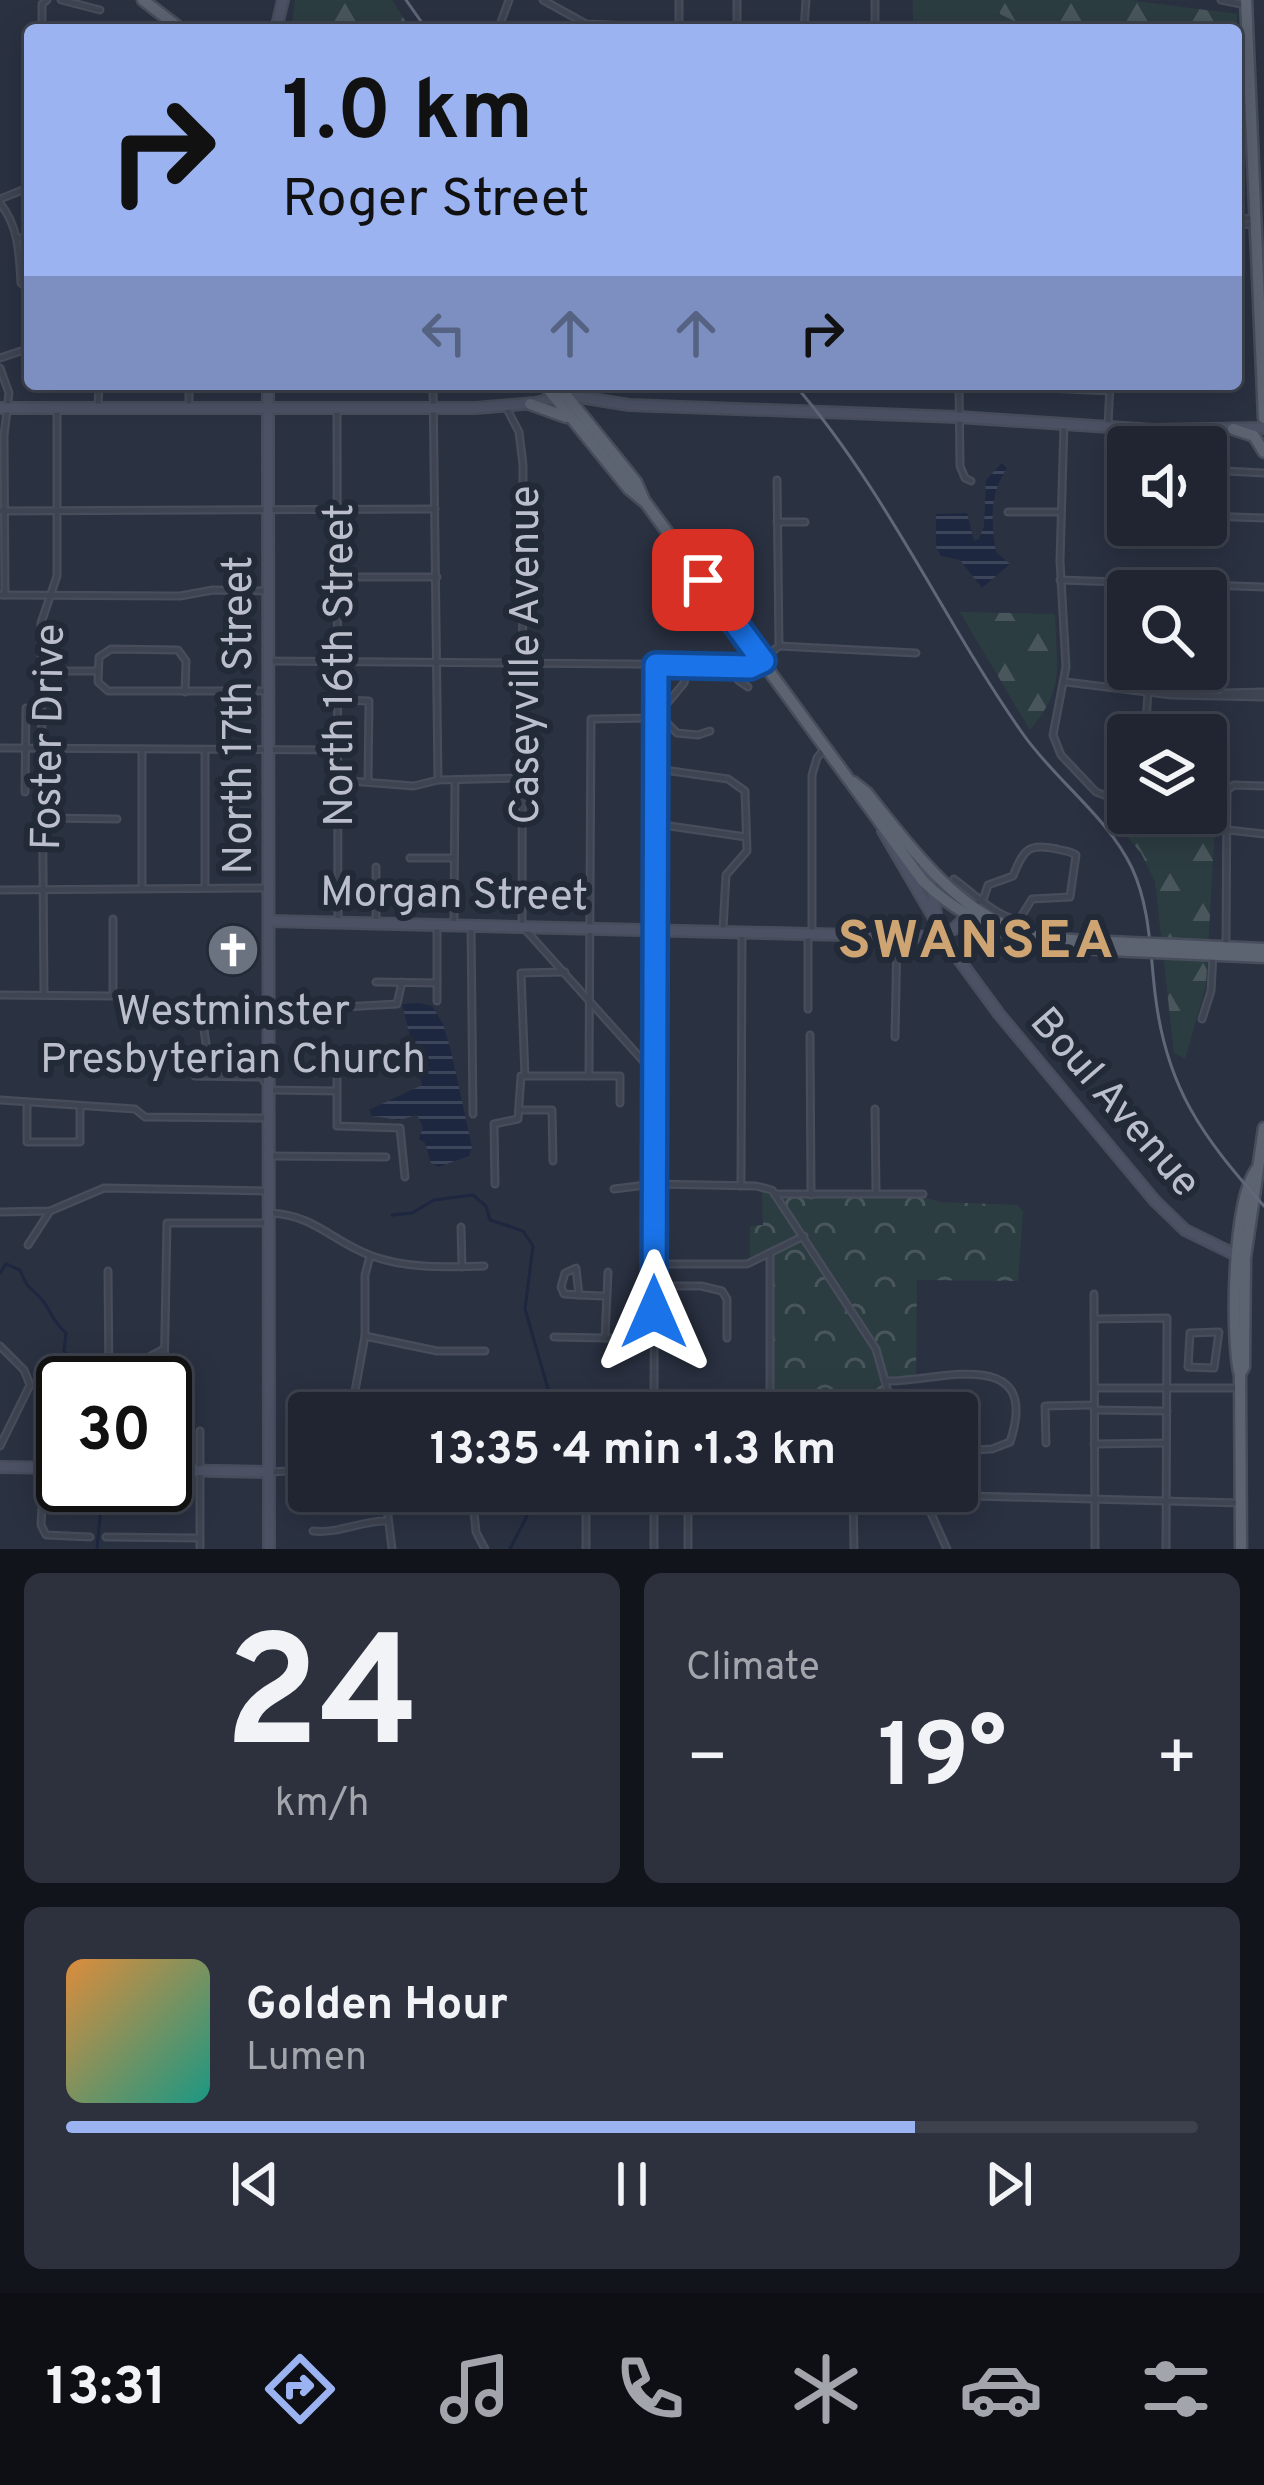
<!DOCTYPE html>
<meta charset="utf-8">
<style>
body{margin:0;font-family:Overpass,sans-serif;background:#2d313d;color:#f1f3f6;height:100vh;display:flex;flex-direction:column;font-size:45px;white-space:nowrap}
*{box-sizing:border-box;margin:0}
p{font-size:39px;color:#a2a5ab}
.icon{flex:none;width:66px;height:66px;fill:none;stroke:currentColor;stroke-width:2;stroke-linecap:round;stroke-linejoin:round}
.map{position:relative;height:1549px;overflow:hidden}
.details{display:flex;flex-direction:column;gap:24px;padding:24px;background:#12141b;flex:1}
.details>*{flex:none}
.top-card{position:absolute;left:24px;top:24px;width:1218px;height:366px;border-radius:12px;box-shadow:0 6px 30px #0003,0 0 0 3px #3d424d;background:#9bb3f0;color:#111;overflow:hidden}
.tools{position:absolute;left:1107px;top:426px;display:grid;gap:24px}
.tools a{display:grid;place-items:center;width:120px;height:120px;border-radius:12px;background:#202531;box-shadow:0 6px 30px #0003,0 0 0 3px #3d424d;font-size:60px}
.speed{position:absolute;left:36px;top:1356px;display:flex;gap:24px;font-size:60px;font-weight:700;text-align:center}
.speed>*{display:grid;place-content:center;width:156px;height:156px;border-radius:50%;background:#202531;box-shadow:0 6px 30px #0003,0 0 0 3px #3d424d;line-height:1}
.speed .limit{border:6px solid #111;border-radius:18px;background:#fff;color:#111}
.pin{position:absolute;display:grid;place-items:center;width:102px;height:102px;color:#fff;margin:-51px;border-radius:24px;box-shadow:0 6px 18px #0006}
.me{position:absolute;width:132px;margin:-66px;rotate:0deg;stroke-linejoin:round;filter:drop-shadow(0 0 9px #0008)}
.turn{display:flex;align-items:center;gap:42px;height:252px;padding:0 60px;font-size:54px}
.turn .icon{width:156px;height:156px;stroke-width:2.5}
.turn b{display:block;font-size:84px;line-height:102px}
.lanes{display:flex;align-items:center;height:114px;padding:0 60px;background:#0003;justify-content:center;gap:60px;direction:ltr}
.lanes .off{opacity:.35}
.big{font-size:90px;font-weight:700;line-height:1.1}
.details .widget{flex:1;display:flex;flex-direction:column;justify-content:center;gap:18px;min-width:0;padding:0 42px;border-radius:18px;background:#2d313d}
.details .dial{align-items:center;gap:0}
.dial b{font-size:156px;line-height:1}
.song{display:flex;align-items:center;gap:36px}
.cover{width:144px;height:144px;border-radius:18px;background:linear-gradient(135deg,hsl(30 70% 55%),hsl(170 70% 35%))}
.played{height:12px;border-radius:6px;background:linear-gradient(90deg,#9bb3f0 75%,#3d424d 75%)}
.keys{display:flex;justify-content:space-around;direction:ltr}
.heat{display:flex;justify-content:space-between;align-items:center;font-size:66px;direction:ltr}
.details .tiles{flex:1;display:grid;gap:24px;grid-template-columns:1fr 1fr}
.widget:last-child{grid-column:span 2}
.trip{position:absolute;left:288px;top:1392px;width:690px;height:120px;border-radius:12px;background:#202531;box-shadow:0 6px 30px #0003,0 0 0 3px #3d424d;font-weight:700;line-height:120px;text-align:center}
.dock{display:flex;height:192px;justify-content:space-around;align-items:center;background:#0d0f14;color:#a2a5ab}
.dock .icon{width:84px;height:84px}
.dock .selected{color:#9bb3f0}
.dock b{font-size:54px;color:#f1f3f6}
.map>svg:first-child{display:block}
.grass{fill:#2c3d42}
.forest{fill:url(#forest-firs)}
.park{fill:url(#park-crowns)}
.water{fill:url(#water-rules)}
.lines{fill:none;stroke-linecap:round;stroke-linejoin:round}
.stream{stroke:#1d273f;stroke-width:3}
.street-casing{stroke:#474d5b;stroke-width:9}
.secondary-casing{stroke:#474d5b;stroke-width:14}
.primary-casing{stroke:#474d5b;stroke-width:15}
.street{stroke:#3e4451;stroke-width:4.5}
.secondary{stroke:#4c5264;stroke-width:9}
.primary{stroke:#5c6371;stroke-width:10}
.tram{stroke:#606778;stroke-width:3}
.primary-bridge-casing{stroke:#474d5b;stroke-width:15;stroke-linecap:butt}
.primary-bridge{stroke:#5c6371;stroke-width:10}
.route-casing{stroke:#114b97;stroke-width:30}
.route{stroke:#1a73e8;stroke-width:21}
.labels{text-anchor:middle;stroke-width:12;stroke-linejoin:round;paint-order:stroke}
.street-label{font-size:42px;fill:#bbbfcb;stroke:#222937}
.poi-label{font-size:42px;fill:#bbbfcb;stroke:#222937}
.district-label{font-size:54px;font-weight:bold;letter-spacing:3px;fill:#cea473;stroke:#222937}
</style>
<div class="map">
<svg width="1264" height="1549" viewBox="0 0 1264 1549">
<defs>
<pattern id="forest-firs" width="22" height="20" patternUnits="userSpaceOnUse" patternTransform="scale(3)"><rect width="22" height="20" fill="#2c3d42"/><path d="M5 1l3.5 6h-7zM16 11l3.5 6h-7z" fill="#49575c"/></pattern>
<pattern id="park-crowns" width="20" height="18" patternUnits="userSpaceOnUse" patternTransform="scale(3)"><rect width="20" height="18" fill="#2c3d42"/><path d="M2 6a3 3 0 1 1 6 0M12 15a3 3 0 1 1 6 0" fill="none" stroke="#49575c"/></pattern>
<pattern id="water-rules" width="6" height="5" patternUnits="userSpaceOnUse" patternTransform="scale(3)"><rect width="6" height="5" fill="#1d273f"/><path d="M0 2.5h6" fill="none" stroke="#3c4559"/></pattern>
</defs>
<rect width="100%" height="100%" fill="#2a3141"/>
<!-- grass -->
<path class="grass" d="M 913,0 L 996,0 L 1001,14 L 1032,30 L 913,30 Z"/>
<!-- forest -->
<g class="forest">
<path d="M 295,0 L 392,0 L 411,30 L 291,30 Z"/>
<path d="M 996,0 L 1128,0 L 1237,14 L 1238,114 L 1236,30 L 1032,30 L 1000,14 Z"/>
<path d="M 960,612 L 1055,614 C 1056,667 1066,687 1030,730 Z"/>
<path d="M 1218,770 L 1206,985 L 1185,1059 L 1174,1053 L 1155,881 L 1141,853 L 1111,818 L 1133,813 L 1206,813 L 1206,782 Z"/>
</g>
<!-- park -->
<path class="park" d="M 762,1189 L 778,1201 L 786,1196 L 918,1196 L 940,1202 L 1018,1205 L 1023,1212 L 1018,1281 L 917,1280 L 916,1376 L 883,1379 L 891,1413 L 774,1413 L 773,1254 L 770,1251 L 750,1261 L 750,1226 L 763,1225 Z"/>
<!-- water -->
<g class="water">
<path d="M 1002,463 L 1007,468 C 989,495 991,521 996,552 L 1010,564 L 982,588 L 960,560 L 941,556 L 936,547 L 936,514 L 967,513 L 974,541 L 979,539 L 984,526 L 986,480 Z"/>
<path d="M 419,1003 L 432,1006 L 443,1024 L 451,1051 L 472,1147 L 469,1156 L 438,1167 L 431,1163 L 425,1143 L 419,1139 L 423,1127 L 417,1115 L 399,1120 L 372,1116 L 369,1110 L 422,1085 L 402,1004 Z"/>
</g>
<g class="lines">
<!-- stream -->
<g class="stream">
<path d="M 392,1215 L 412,1213 L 434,1200 L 473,1195 L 486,1206 L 490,1220 L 523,1231 L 533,1246 L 525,1309 L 555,1413"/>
<path d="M 0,1273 L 6,1264 L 20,1270 C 30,1295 32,1286 43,1301 C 53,1314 52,1321 66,1333 L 64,1351 L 71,1362 L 73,1383"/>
<path d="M 93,1485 L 92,1495 L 101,1506 L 97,1549"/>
<path d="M 510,1549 L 527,1516 L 531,1491"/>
</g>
<!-- street casing -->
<g class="street-casing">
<g id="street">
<path d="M 61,0 L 100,10"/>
<path d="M 543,0 L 586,24 L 679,28"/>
<path d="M 679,0 L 679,30"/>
<path d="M 737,0 L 737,30"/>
<path d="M 875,0 L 875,30"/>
<path d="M 1221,0 L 1246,5"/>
<path d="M 42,30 L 42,4 L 47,0"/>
<path d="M 498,30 L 509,0"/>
<path d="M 804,30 L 806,0"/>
<path d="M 0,199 L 30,187"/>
<path d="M 0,203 C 19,227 19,253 21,283 L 30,291"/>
<path d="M 1236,219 L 1255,218"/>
<path d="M 1236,225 L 1254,224"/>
<path d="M 18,238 L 30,238"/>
<path d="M 0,358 L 30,348"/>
<path d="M 0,368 L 9,393 L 4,436 L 5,595"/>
<path d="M 433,384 L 438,780"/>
<path d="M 959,384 L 960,466 L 965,478 L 971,481"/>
<path d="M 963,384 L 1110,391"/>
<path d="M 506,407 L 519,432 L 523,465 L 522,926 L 654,1073"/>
<path d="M 189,408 L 189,384"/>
<path d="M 98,409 L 99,384"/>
<path d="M 337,412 L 338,922"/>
<path d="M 1064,424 L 1060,561 L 1066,667 L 1053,735 L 1061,755 L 1096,792 L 1128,804"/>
<path d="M 1108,426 L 1110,384"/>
<path d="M 1146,447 L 1146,430"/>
<path d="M 1206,470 L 1264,473"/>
<path d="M 0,511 L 435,509"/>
<path d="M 1008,512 L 1061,512"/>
<path d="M 1206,516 L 1264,518"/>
<path d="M 777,522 L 805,522"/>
<path d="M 1145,533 L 1145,525"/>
<path d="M 337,577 L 437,577"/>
<path d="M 1060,580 L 1264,587"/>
<path d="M 0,595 L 180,596 L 213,590 L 268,591"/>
<path d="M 779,646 L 916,653"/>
<path d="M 268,661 L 756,665 L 779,646 L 777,480"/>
<path d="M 735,666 L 738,680 L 748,687"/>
<path d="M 688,667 L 684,683 L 665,706 L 666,722 L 677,733 L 698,735 L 710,731"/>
<path d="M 44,671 L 98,671"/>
<path d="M 1066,682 L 1171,695 L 1264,697"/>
<path d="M 185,692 L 186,661 L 178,650 L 111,649 L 99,657 L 98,682 L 108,691 L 265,691"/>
<path d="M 1224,693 L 1264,692"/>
<path d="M 337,700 L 369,701 L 368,781"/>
<path d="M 1145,735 L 1148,693"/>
<path d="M 0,748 L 337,750"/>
<path d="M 142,749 L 142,888"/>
<path d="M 657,769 L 728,779 L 745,791 L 747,851 L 726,875 L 723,929"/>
<path d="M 337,780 L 414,786 L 438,780 L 522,778"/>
<path d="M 25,792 L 26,708"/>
<path d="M 44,818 L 117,819"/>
<path d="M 656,824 L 746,837"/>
<path d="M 1228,830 L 1264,834"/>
<path d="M 410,858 L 454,858"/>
<path d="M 954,879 C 973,893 996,917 1019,920 L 1032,899 L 1070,897 L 1076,855 C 1070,851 1064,851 1057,849 C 1028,843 1024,849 1013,876 L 988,885 L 984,897 L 975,905"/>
<path d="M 205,888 L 205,750"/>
<path d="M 0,890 L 264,888"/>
<path d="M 376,923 L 376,867"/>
<path d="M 454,924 L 455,780"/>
<path d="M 471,925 L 473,1114"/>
<path d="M 437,929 L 437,1001"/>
<path d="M 812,932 L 812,775 L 817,758 L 824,749"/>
<path d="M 808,936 L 808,1009"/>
<path d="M 1226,944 L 1227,790 L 1234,785 L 1264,786"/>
<path d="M 376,982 L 437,983"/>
<path d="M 0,995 L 113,996 L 113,919"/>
<path d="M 44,995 L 41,623 L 57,576 L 57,410"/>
<path d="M 343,1007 L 397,1004 L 402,982"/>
<path d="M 202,1016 L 207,1050 L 270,1054"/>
<path d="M 1202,1019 L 1211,991 L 1213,955"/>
<path d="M 810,1035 L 811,1195"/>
<path d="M 895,1037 L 897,936"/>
<path d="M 396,1056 L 337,1055 L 337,1126 L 400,1128 L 405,1177"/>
<path d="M 195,1076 L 262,1077 L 264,1081"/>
<path d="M 525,1076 L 620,1076 L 620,1103"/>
<path d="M 589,1076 L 591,719 L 654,718"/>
<path d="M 271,1090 L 337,1091"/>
<path d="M 0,1100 L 135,1109 L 145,1117 L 266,1118"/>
<path d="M 27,1104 L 27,1142 L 80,1142 L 80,1107"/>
<path d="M 875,1109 L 876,1192"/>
<path d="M 521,1110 L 552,1110 L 553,1161"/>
<path d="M 270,1156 L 386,1157"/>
<path d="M 495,1184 L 494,1124 L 518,1119 L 521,1076 L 525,1076 L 521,973 L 565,972"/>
<path d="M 741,1186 L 742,933"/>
<path d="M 614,1189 L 654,1184 L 756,1186 L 772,1190 L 876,1349 L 894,1413"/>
<path d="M 776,1194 L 923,1194"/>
<path d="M 0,1212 L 50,1211 L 104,1188 L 270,1191"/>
<path d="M 270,1213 C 316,1215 332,1242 372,1256 C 408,1269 446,1267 484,1266"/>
<path d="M 461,1227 L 462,1267"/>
<path d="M 28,1245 L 50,1211"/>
<path d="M 654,1264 L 747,1264 L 804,1236"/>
<path d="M 576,1268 L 579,1295 L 564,1294 L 561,1287 L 565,1273 Z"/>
<path d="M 108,1271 L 109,1383"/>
<path d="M 654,1286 L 701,1286 L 722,1291 L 727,1299 L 727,1338"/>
<path d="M 1094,1294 L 1095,1549"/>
<path d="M 579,1295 L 603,1296"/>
<path d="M 1094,1319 L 1167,1318 L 1166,1549"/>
<path d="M 1219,1332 L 1214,1368 L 1188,1367 L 1190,1333 Z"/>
<path d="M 365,1336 L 437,1351 L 485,1351"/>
<path d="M 554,1337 L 654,1339"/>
<path d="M 605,1338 L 608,1272"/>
<path d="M 0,1346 L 24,1370 L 30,1385 L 0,1446"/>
<path d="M 109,1379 L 162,1350"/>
<path d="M 887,1381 C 935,1382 1043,1343 1010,1442 L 992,1449 L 957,1451"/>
<path d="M 164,1383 L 167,1223 L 270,1223"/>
<path d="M 1096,1388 L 1240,1388"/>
<path d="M 770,1400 L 770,1253"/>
<path d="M 1094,1410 L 1167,1411"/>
<path d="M 351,1413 L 365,1336 L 365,1275 L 370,1256"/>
<path d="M 654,1413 L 656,665"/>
<path d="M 200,1431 L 200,1549"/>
<path d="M 1046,1443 L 1045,1406 L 1093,1405"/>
<path d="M 1094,1444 L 1166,1443"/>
<path d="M 44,1468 L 41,1525 L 46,1535 L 90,1537"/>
<path d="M 269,1472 L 309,1470"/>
<path d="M 385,1491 L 392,1549"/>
<path d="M 472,1491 L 476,1532 L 485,1549"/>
<path d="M 783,1491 L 1240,1503"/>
<path d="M 921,1491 L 947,1549"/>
<path d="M 853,1495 L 854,1549"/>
<path d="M 313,1531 C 340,1534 362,1520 388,1521"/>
<path d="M 106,1537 L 200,1538"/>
<path d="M 586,1549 L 586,1491"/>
<path d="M 654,1549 L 654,1491"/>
<path d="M 688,1549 L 688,1491"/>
</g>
</g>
<!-- secondary casing -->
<g class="secondary-casing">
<g id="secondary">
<path d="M 276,30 L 283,0"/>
<path d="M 268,384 L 269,1549"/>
<path d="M 0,408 L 476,408 L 535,403 L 567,395 L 629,405 L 958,417 L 1154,430 L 1264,428"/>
<path d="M 883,831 L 955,954 L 999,1014 L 1155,1201 L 1185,1230 L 1240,1257"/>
<path d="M 924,867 L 930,877 L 936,914"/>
<path d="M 270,921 L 933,937 L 954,929 L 970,913"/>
<path d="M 0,1467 L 63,1468"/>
<path d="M 165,1470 L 269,1472"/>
</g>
</g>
<!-- primary casing -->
<g class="primary-casing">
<g id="primary">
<path d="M 143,0 L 182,30"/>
<path d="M 1246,0 L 1264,418"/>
<path d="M 544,384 L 629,489 L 646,503 L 923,881 C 983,939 1050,947 1130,951"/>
<path d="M 557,384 L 636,482 L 644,500"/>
<path d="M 530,404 L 566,417"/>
<path d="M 1233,429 L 1254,436 L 1264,452"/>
<path d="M 853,782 L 867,793 C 907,843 955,910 1018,930 C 1054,942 1093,941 1130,943"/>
<path d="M 1177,945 L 1264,949"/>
<path d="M 1176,953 L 1264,957"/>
<path d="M 1239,1372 C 1231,1331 1233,1203 1256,1170"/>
<path d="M 1241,1549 L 1240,1374 L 1244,1367 L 1245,1258 L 1264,1128"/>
</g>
</g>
<!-- street -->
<use href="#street" class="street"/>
<!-- secondary -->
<use href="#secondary" class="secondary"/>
<!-- primary -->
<use href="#primary" class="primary"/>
<!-- tram -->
<g class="tram">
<path d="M 406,0 L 427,30"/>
<path d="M 794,384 C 886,490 943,620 1023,734 C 1056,781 1107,816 1132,868 C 1150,907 1150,951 1155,993 C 1166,1088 1202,1136 1264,1206"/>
</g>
<!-- primary-bridge casing -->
<g class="primary-bridge-casing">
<g id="primary-bridge">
<path d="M 1130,943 L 1177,945"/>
<path d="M 1130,951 L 1176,953"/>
</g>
</g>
<!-- primary-bridge -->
<use href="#primary-bridge" class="primary-bridge"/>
</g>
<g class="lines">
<!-- route casing -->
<g class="route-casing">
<path id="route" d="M 654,1312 L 656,665 L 750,667 L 763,661 L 703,580"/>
</g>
<!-- route -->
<use href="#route" class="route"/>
</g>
<!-- icons -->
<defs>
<g id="church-disc" transform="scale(2.7)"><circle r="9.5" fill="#6b7280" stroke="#222937"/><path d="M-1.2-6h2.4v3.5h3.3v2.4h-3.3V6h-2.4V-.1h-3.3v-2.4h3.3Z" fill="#fff"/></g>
</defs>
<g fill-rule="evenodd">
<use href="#church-disc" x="233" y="950"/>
</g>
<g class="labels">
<!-- street labels -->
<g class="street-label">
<text transform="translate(523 655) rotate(-90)" y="15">Caseyville Avenue</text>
<text transform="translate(337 665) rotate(-90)" y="15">North 16th Street</text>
<text transform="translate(236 715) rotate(-90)" y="15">North 17th Street</text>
<text transform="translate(46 737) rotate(-89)" y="15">Foster Drive</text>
<text transform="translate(454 892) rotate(1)" y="15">Morgan Street</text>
<text transform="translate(1117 1101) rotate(49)" y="15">Boul Avenue</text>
</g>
<!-- poi labels -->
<g class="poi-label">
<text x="233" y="1024">Westminster<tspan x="233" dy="48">Presbyterian Church</tspan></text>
</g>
<!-- district labels -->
<g class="district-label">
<text x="977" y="957">SWANSEA</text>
</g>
</g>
</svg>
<div class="tools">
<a><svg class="icon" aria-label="sound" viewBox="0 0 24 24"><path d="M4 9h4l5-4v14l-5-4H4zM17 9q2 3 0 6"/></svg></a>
<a><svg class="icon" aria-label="search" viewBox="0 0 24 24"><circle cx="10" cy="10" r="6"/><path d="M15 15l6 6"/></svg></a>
<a><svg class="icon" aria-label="layers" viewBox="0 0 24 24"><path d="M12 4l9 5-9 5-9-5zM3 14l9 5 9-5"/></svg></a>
</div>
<div class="speed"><div class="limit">30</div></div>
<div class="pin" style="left:703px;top:580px;background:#d93025"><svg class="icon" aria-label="arrive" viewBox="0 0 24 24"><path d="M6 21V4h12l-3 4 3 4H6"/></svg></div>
<svg class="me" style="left:654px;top:1312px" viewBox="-20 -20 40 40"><path d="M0-17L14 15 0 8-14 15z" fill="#1a73e8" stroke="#fff" stroke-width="4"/></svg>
<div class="trip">13:35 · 4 min · 1.3 km</div>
<div class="top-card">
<div class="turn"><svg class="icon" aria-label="right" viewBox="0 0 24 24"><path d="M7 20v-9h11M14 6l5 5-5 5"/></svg><div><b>1.0 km</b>Roger Street</div></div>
<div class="lanes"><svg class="icon off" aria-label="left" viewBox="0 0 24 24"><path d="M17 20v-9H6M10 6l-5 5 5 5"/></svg><svg class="icon off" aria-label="ahead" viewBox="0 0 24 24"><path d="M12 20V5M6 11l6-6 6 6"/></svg><svg class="icon off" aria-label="ahead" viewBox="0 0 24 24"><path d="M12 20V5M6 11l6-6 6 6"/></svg><svg class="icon" aria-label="right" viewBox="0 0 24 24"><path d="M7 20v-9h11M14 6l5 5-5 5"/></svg></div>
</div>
</div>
<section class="details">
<div class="tiles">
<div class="widget dial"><b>24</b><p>km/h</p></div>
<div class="widget"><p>Climate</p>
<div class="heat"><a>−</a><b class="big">19°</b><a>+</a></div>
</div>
<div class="widget">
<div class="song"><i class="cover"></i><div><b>Golden Hour</b><p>Lumen</p></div></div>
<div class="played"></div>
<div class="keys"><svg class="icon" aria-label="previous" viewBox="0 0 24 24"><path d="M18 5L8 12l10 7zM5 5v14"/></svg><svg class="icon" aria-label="pause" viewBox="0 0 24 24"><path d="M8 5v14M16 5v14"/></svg><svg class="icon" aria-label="next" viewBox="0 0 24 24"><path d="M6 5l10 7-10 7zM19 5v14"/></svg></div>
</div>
</div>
</section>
<nav class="dock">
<b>13:31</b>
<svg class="icon selected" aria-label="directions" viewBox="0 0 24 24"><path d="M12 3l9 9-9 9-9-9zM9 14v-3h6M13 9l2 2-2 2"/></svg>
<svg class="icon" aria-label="music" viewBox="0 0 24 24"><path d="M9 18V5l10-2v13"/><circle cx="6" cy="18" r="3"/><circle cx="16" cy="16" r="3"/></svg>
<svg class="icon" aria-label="phone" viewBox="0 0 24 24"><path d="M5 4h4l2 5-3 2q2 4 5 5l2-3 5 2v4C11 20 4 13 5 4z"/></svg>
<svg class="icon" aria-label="climate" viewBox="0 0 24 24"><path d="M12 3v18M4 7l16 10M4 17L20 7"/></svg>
<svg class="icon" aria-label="car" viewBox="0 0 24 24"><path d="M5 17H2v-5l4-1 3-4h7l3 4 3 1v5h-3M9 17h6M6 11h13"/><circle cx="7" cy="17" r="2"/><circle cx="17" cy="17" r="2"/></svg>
<svg class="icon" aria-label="filters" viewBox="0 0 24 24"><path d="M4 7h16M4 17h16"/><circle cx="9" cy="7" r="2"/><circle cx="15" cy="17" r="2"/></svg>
</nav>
